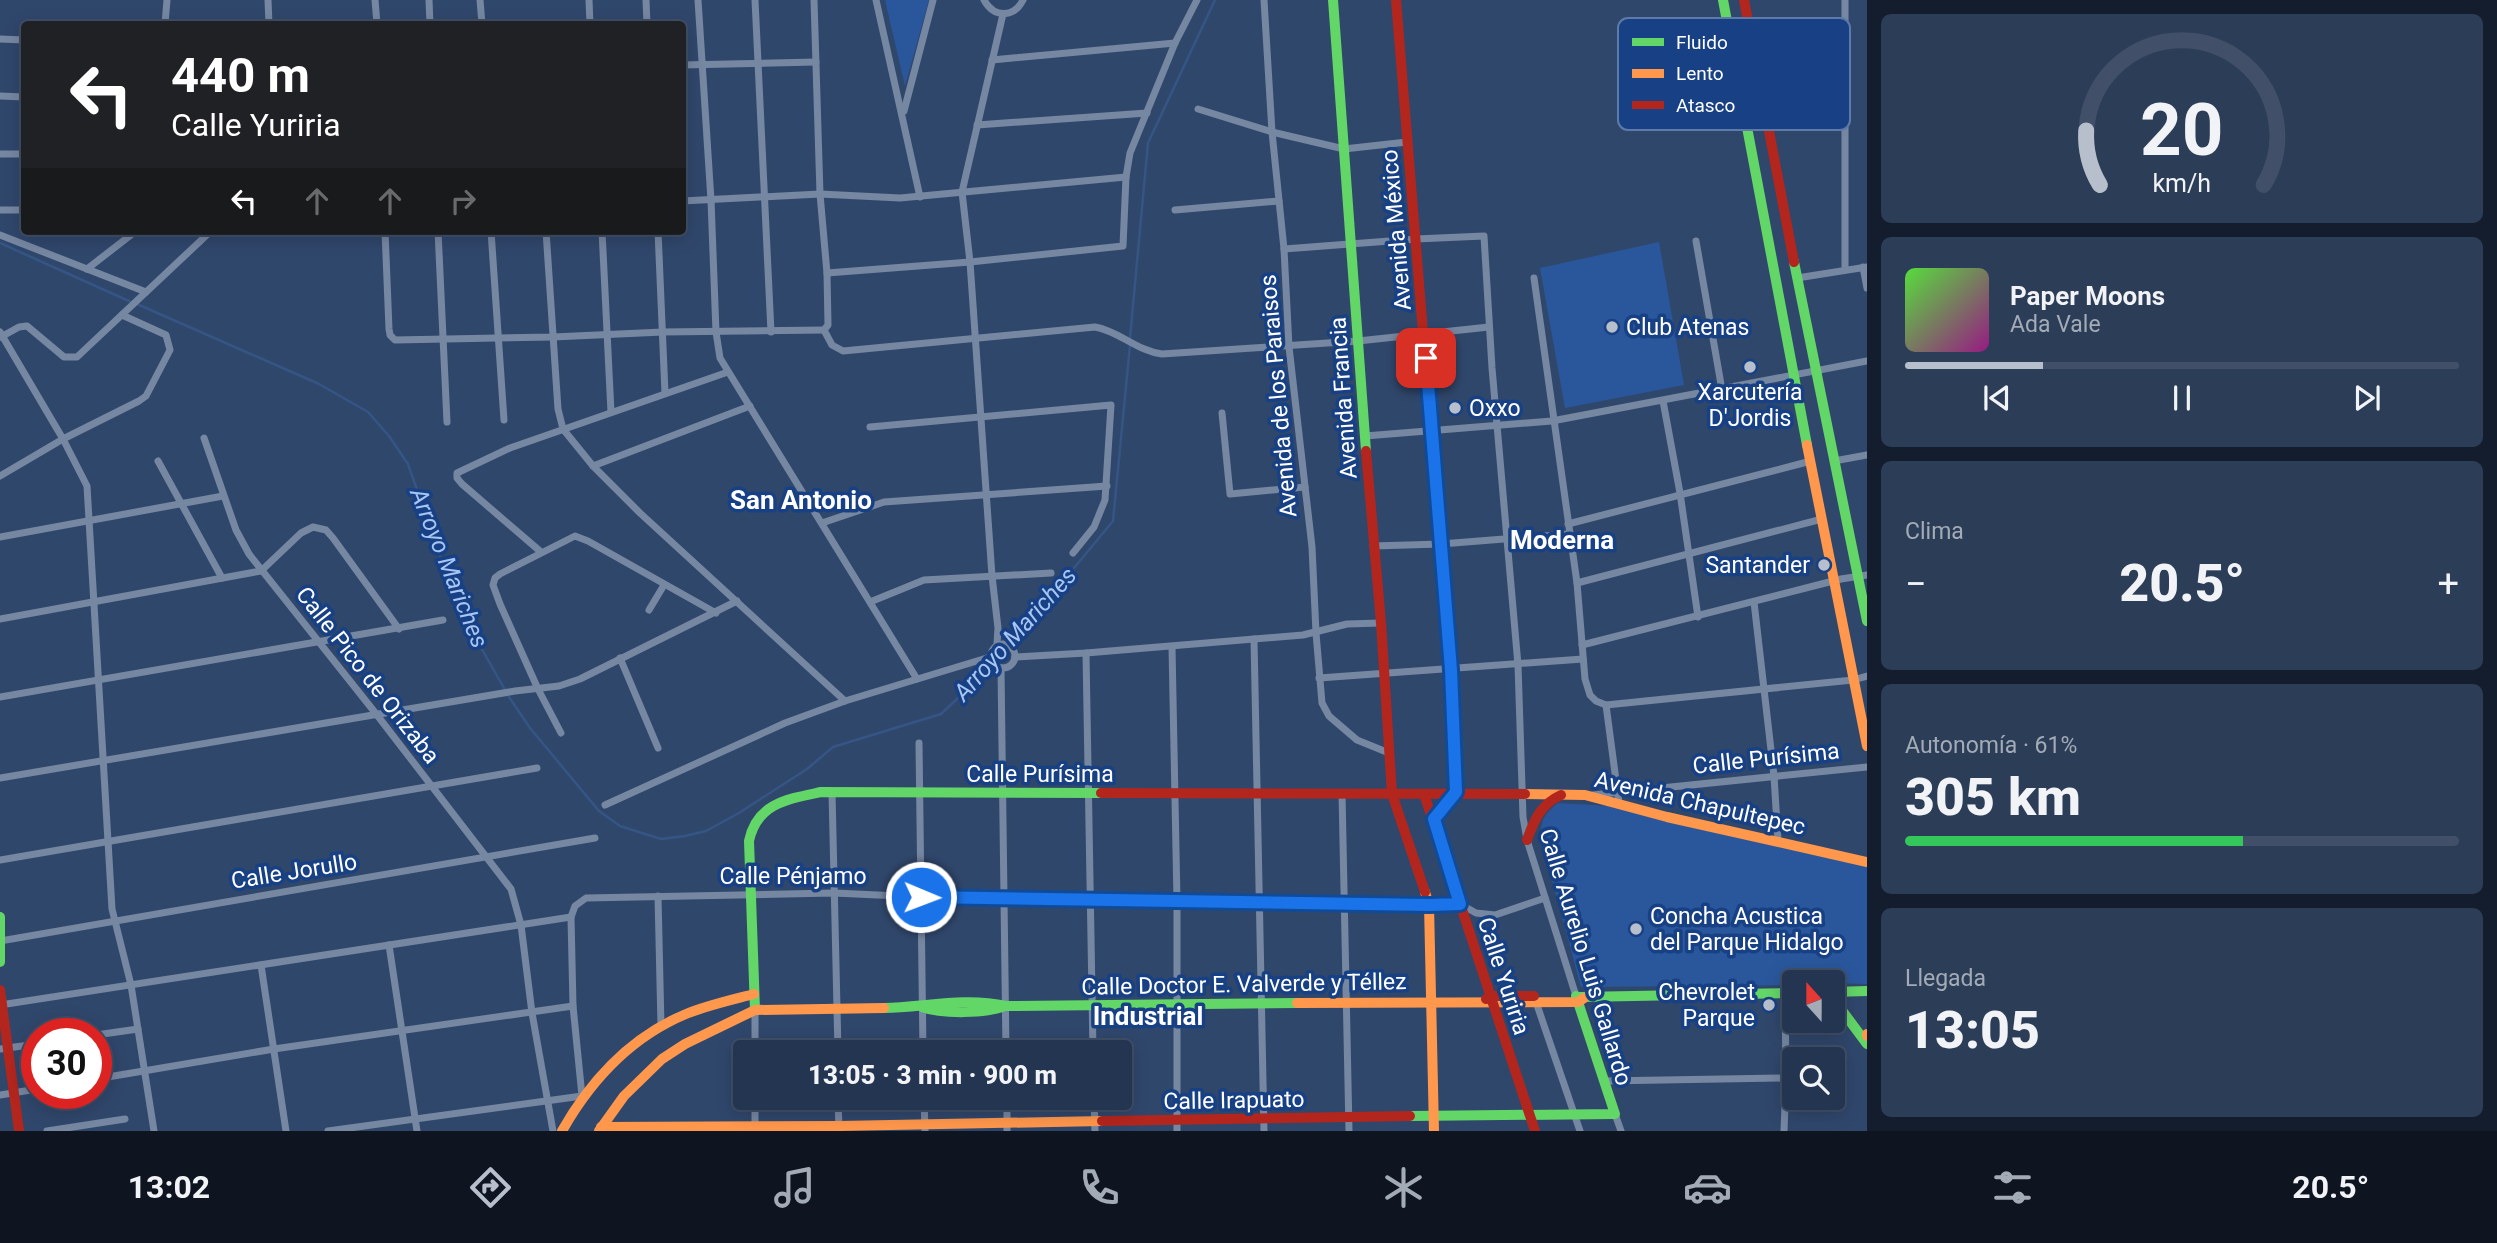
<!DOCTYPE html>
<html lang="es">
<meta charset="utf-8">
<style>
body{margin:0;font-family:Roboto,sans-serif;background:#2c3d58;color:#f1f3f6;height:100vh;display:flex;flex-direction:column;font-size:26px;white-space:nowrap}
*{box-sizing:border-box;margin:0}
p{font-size:23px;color:#a3abb7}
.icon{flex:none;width:38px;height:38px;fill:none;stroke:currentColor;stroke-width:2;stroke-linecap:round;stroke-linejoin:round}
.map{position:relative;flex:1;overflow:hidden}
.drawer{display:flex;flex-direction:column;gap:14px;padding:14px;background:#141d2d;width:630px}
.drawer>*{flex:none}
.guide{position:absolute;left:21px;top:21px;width:665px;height:214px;border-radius:7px;box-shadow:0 4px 18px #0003,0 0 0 2px #415068;background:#202124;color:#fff;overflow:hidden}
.needle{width:46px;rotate:339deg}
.tools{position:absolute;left:1782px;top:970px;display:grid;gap:14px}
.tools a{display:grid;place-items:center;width:63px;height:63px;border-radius:7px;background:#243551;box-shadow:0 4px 18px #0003,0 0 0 2px #415068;font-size:35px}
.speed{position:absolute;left:21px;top:1018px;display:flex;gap:14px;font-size:35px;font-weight:700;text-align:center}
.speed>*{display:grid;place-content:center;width:91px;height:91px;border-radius:50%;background:#243551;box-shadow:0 4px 18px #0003,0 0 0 2px #415068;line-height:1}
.speed .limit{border:10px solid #d22;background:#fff;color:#111}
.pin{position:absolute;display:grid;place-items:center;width:60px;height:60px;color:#fff;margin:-30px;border-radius:14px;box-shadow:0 4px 10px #0006}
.me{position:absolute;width:77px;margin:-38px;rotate:91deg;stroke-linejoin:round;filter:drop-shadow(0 0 5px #0008)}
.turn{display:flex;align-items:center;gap:24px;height:147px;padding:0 35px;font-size:32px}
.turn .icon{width:91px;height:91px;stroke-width:2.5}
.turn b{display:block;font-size:49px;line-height:60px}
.lanes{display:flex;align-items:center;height:66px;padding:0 35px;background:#0003;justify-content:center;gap:35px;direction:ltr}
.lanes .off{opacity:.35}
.big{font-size:52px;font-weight:800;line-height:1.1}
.drawer .widget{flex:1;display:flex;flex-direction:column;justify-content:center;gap:10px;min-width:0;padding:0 24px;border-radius:10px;background:#2c3d58}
.drawer .dial{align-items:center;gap:0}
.dial svg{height:182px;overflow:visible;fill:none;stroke:#415068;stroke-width:7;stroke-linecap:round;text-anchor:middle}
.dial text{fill:#f1f3f6;stroke:none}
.song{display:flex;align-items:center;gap:21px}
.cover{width:84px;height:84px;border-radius:10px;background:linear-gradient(135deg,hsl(110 70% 55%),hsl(310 70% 35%))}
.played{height:7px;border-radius:4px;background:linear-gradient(90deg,#b7bfcc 25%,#415068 25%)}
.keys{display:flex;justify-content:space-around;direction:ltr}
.heat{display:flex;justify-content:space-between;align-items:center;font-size:38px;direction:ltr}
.charge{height:10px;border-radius:5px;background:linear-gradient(90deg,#34c759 61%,#415068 0)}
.trip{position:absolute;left:733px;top:1040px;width:399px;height:70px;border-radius:7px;background:#243551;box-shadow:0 4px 18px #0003,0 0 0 2px #415068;font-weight:800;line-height:70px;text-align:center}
.tabs{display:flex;height:112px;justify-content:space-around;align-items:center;background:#0e1520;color:#a3abb7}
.tabs .icon{width:49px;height:49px}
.tabs .current{color:#b7bfcc}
.tabs b{font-size:32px;color:#f1f3f6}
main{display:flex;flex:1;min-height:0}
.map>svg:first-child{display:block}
.green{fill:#2a579c}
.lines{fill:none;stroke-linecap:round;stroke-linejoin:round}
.stream{stroke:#355585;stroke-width:2.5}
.street{stroke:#7687a2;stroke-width:7}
.fast{stroke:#63d668;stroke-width:10}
.slow{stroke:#ff974d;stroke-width:10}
.jam{stroke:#b3261e;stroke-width:10}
.route-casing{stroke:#114b97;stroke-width:18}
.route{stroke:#1a73e8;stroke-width:12}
.poi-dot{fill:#b7bfcc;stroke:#174184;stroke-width:2.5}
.labels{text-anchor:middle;stroke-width:7;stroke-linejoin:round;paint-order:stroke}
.street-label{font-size:23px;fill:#fff;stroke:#174184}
.poi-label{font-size:23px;fill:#fff;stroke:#174184;text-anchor:start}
.water-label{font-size:24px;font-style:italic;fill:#a7c6f5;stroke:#174184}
.quarter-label{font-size:26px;font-weight:bold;fill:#fff;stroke:#174184}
.key{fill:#174184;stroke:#5d7aa9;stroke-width:2}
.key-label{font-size:19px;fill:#fff}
</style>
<main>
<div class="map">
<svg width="1867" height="1131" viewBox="0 0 1867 1131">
<rect width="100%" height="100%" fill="#30476c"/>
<!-- green -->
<g class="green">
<path d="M 885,0 L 929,0 L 905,86 Z"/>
<path d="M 1659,242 L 1684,385 L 1565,408 L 1540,268 Z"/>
<path d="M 1558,803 L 1609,806 L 1867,867 L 1867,984 L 1794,982 L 1794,985 L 1581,987 L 1541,839 C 1540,821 1544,814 1558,803 Z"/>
</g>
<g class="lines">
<!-- stream -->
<g class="stream">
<path d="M 0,243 L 131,302"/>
<path d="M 137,304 L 319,384 L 368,412 L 389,436 L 408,464 L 445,570 L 471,630 L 509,697 L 530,728 L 599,811 L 620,826 L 661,839 L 685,836 L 706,831 L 739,813 L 807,769 L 833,747 L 941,714 L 996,662 L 1113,521 L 1130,345"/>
<path d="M 1130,338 L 1148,143 L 1215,0"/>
</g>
<!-- street -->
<g class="street">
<path d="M 268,0 L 269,24"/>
<path d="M 375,0 L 377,24"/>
<path d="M 429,0 L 430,24"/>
<path d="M 480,0 L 482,24"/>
<path d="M 589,0 L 590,24"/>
<path d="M 646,0 L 647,24"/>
<path d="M 698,0 L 711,200 L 716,332 L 720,358 L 917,679"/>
<path d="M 755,0 L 771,332"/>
<path d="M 814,0 L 820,194 L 827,273 L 828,325 L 824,330"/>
<path d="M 876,0 L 920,197"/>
<path d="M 984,0 C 994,18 1014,18 1023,0"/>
<path d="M 1264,0 L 1272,132 L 1284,249 L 1289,347 L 1312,547 L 1316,633 L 1322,703 L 1329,716 L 1357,740 L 1389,753"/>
<path d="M 165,24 L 167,0"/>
<path d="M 0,39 L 24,40"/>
<path d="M 992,60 L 1175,43"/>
<path d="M 682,65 L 816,62"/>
<path d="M 0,96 L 24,97"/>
<path d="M 1198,109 L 1272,132 L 1344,149 L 1407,142"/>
<path d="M 904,111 L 933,0"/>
<path d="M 977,125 L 1147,113"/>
<path d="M 0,154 L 24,154"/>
<path d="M 682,201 L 820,194 L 900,198 L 1126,177"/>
<path d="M 0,210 L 24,210"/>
<path d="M 1175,210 L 1279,201"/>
<path d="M 385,231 L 389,329 L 390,335 L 395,340 L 553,337 L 663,332 L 824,330"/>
<path d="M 438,231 L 447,422"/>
<path d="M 491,231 L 504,420"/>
<path d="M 546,231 L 558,409 L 563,429 L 593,466 L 640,513 L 845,701"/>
<path d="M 602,231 L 611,412"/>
<path d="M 658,231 L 665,393"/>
<path d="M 0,235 L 146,292"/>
<path d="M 1696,241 L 1722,390"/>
<path d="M 1284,249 L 1416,239 L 1484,236 L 1492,368 L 1518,665 L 1523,817 L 1527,840 L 1576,996"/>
<path d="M 1863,267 L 1867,288"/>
<path d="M 87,269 L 136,231"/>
<path d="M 1845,270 L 1845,0"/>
<path d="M 827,273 L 970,262 L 1123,246 L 1126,177 L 1130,153 L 1175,43 L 1197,0"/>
<path d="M 1534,278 L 1577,583 L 1585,679 L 1590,695 L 1596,701 L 1606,705 L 1853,680 L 1867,676"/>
<path d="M 1797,278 L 1867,267"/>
<path d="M 824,330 L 832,345 L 843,351 L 1095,327 C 1119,331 1137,351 1162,354 L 1358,341 L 1489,327"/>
<path d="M 0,332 L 63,439 L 87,486 L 112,909 L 131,985 L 154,1131"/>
<path d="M 1,337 L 19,327 L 27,326 L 64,357 L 77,357 L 211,231"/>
<path d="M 1663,401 L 1680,493 L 1698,617"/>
<path d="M 1222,413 L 1230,494 L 1305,487"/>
<path d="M 870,427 L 1111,405 L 1105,500 L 1094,527 L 1073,553"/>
<path d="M 1365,436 L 1552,421 L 1867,361"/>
<path d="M 204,438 L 236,530 L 249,554 L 377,715 L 511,889 L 521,925 L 532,1013 L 553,1131"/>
<path d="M 158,461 L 222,578"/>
<path d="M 1834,461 L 1867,455"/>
<path d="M 593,466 L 750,406"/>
<path d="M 0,476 L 63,439 L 139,401 L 146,396 L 170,350 L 166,335 L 122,315"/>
<path d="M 822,523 L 884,502 L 1107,486"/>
<path d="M 1568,524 L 1811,461"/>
<path d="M 0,537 L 223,496"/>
<path d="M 1373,546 L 1441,544 L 1569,534"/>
<path d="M 541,552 L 462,484 L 457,478 L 457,473 L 510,448 L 728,372"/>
<path d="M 1577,583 L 1822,519"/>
<path d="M 870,602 L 924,580 L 1051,573"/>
<path d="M 1754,602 L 1774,776 L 1778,841"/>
<path d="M 649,610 L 664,585"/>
<path d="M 0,619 L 261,571 L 301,533 L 313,527 L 326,530 L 333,538 L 399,629"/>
<path d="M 1254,639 L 1264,1131"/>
<circle cx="1003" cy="656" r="12"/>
<path d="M 997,644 L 998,628 L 992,576 L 970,262 L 962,192 L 1003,14"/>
<path d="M 1582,645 L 1841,579 L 1867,575"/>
<path d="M 1172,647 L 1177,901 L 1177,1131"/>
<path d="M 1086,653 L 1093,1052"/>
<path d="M 1015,657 L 1086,653 L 1303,635 L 1347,624 L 1381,623"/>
<path d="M 620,658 L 658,748"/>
<path d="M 1001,668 L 1006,1052"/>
<path d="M 1319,678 L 1583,659"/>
<path d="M 0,697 L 443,620"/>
<path d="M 1606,705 L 1619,803"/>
<path d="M 561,733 L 538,689 L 500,604 L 493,585 L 495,578 L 500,574 L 575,536 L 588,541 L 716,613"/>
<path d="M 919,743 L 923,1052"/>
<path d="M 0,778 L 515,691 L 559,686 L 580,679 L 737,601"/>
<path d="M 832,792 L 838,1052"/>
<path d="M 1342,793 L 1349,1131"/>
<path d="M 1593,795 L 1867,767"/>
<path d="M 605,805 L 785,723 L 845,701 L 990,657"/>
<path d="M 0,860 L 537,768"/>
<path d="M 658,896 L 661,1026"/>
<path d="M 0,941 L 595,838"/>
<path d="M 389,945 L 417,1131"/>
<path d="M 261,965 L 286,1131"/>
<path d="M 1536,1002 L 1580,1131"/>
<path d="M 0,1005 L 571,917"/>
<path d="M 755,1010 L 755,1052"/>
<path d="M 96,1035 L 138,1029"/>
<path d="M 0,1049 L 37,1044"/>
<path d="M 96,1079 L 274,1049 L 573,1006"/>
<path d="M 1604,1081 L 1786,1078"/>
<path d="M 0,1095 L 37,1089"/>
<path d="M 755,1097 L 755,1130"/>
<path d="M 838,1097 L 839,1131"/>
<path d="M 924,1097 L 925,1131"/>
<path d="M 1007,1097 L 1007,1131"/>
<path d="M 1094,1097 L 1095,1131"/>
<path d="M 1615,1114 L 1621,1131"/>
<path d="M 47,1131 L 125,1119"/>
<path d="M 328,1131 L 582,1096 L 573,1006 L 571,917 L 575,906 L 586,898 L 834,893 L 921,897 L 1429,905 L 1460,904 L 1476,913 L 1495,915 L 1545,898"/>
<path d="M 1784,1131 L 1786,1078 L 1785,994"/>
</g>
<!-- fast -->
<g class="fast">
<path d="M 1333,0 L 1366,451"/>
<path d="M 1723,0 L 1807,445"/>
<path d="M 1794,262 L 1867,621"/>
<path d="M 1434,819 L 1456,792 L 1451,670 L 1437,505"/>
<path d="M 0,917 L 0,962"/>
<path d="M 1832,992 L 1867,991"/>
<path d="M 1580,997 L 1794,993"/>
<path d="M 1832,997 L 1867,1044"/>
<path d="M 922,1007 C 941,1014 986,1014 1005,1006"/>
<path d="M 884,1008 C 925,1007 965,997 1006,1006 L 1297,1003"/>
<path d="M 755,1010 L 749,841 C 757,803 788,799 821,792 L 1101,793"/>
<path d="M 1410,1116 L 1615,1114 L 1576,996"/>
</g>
<!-- slow -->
<g class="slow">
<path d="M 1807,445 L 1867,746"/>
<path d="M 1525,794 L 1585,795 L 1667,817 L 1867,862"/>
<path d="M 1425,892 L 1429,905 L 1434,1131"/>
<path d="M 1297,1003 L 1578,1002 L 1584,998"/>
<path d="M 1867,1034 L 1867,1036"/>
<path d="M 601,1127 L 839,1126 L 1102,1121"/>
<path d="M 562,1131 C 591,1080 631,1037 686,1014 C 708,1005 731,1000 754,994"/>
<path d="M 599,1131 L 624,1096 L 662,1059 L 685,1044 L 755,1010 L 884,1008"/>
</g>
<!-- jam -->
<g class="jam">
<path d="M 1396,0 L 1437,505"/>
<path d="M 1744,0 L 1794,262"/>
<path d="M 1366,451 L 1381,623 L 1392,794 L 1425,892"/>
<path d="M 1101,793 L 1525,794"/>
<path d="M 1424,794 L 1535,1131"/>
<path d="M 1527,840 C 1534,820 1541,804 1561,795"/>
<path d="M 0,990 L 19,1131"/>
<path d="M 1486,999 L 1492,996 L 1534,996"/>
<path d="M 1102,1121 L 1410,1116"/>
</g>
</g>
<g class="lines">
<!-- route casing -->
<g class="route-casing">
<path id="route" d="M 921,897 L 1429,905 L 1460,904 L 1434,819 L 1456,792 L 1451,670 L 1426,358"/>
</g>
<!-- route -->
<use href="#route" class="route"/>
</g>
<!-- markers -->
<g class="poi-dot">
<circle cx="1612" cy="327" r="7"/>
<circle cx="1750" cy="367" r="7"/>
<circle cx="1455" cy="408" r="7"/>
<circle cx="1824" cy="565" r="7"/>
<circle cx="1636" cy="929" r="7"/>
<circle cx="1769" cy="1005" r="7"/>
</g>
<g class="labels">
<!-- street labels -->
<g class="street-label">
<text transform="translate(1396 230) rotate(-95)" y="8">Avenida México</text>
<text transform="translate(1278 396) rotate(-95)" y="8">Avenida de los Paraisos</text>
<text transform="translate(1343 398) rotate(-94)" y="8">Avenida Francia</text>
<text transform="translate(368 675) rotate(52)" y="8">Calle Pico de Orizaba</text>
<text transform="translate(1766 758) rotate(-6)" y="8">Calle Purísima</text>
<text x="1040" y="782">Calle Purísima</text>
<text transform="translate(1700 803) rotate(13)" y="8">Avenida Chapultepec</text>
<text transform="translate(294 871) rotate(-9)" y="8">Calle Jorullo</text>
<text x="793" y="884">Calle Pénjamo</text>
<text transform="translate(1586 957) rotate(73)" y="8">Calle Aurelio Luis Gallardo</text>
<text transform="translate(1504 976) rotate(72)" y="8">Calle Yuriria</text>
<text transform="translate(1244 984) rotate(-1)" y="8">Calle Doctor E. Valverde y Téllez</text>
<text transform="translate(1234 1100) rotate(-1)" y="8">Calle Irapuato</text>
</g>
<!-- poi labels -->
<g class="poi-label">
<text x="1626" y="335">Club Atenas</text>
<text x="1750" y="400" text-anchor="middle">Xarcutería<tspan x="1750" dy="26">D'Jordis</tspan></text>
<text x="1469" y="416">Oxxo</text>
<text x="1810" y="573" text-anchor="end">Santander</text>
<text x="1650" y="924">Concha Acustica<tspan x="1650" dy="26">del Parque Hidalgo</tspan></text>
<text x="1755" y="1000" text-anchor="end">Chevrolet<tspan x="1755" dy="26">Parque</tspan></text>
</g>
<!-- water labels -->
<g class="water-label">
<text transform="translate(449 568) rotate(68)" y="8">Arroyo Mariches</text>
<text transform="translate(1015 634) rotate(-48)" y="8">Arroyo Mariches</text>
</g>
<!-- quarter labels -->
<g class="quarter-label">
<text x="801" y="509">San Antonio</text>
<text x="1562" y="549">Moderna</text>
<text x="1148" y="1025">Industrial</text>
</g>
</g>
<!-- legend -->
<rect x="1618" y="18" width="232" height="112" rx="10" class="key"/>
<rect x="1632" y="38" width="32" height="8" fill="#63d668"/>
<rect x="1632" y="69" width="32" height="9" fill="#ff974d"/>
<rect x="1632" y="101" width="32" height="8" fill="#b3261e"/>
<g class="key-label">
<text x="1676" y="49">Fluido</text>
<text x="1676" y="80">Lento</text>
<text x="1676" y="112">Atasco</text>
</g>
</svg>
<div class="tools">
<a><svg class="needle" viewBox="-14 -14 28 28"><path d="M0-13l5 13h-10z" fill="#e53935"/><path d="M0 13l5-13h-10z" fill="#a3abb7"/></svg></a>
<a><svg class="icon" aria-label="search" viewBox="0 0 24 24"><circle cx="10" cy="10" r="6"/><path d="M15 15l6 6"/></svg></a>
</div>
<div class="speed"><div class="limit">30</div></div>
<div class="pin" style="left:1426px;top:358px;background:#d93025"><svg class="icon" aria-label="arrive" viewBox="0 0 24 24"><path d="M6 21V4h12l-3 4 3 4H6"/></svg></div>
<svg class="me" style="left:921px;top:897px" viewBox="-20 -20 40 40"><circle r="17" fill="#1a73e8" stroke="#fff" stroke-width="3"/><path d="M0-11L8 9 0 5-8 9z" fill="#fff"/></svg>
<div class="trip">13:05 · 3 min · 900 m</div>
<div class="guide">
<div class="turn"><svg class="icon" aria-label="left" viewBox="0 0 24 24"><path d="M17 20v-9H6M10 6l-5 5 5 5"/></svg><div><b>440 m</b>Calle Yuriria</div></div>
<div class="lanes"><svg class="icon" aria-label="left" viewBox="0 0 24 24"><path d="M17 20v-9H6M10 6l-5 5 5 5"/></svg><svg class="icon off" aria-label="ahead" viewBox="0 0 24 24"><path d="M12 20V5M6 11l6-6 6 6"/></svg><svg class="icon off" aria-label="ahead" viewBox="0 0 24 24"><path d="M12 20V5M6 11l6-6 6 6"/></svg><svg class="icon off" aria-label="right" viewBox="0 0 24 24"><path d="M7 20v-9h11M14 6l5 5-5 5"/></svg></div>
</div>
</div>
<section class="drawer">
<div class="widget dial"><svg viewBox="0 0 100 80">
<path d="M14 69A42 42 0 1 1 86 69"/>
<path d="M14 69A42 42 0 0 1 8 45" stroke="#b7bfcc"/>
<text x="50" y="56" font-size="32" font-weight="700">20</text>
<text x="50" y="72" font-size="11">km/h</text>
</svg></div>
<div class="widget">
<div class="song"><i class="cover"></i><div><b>Paper Moons</b><p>Ada Vale</p></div></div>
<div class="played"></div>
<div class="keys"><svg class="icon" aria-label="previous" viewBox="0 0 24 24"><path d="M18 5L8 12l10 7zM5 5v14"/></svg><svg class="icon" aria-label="pause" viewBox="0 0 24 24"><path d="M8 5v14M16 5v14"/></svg><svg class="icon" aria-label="next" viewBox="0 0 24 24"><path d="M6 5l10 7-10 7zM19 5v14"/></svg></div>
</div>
<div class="widget"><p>Clima</p>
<div class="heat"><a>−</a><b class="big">20.5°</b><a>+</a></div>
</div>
<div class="widget"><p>Autonomía · 61%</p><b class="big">305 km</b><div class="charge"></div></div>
<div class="widget"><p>Llegada</p><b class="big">13:05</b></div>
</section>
</main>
<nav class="tabs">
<b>13:02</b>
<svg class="icon current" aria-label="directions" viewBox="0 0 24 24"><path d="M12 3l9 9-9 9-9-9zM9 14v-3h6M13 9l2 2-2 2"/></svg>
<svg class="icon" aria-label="music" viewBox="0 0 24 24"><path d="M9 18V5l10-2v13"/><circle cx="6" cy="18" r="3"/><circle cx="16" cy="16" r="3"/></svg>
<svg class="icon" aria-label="phone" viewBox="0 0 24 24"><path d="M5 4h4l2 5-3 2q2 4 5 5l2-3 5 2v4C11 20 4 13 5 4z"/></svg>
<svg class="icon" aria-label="climate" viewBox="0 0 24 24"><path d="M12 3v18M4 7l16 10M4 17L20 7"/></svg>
<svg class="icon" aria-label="car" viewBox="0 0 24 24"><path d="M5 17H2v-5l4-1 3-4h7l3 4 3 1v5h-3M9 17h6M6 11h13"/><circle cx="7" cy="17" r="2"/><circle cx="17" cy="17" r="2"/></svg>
<svg class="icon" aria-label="filters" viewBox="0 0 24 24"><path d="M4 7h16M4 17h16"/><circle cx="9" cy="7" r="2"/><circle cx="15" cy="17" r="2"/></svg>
<b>20.5°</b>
</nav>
